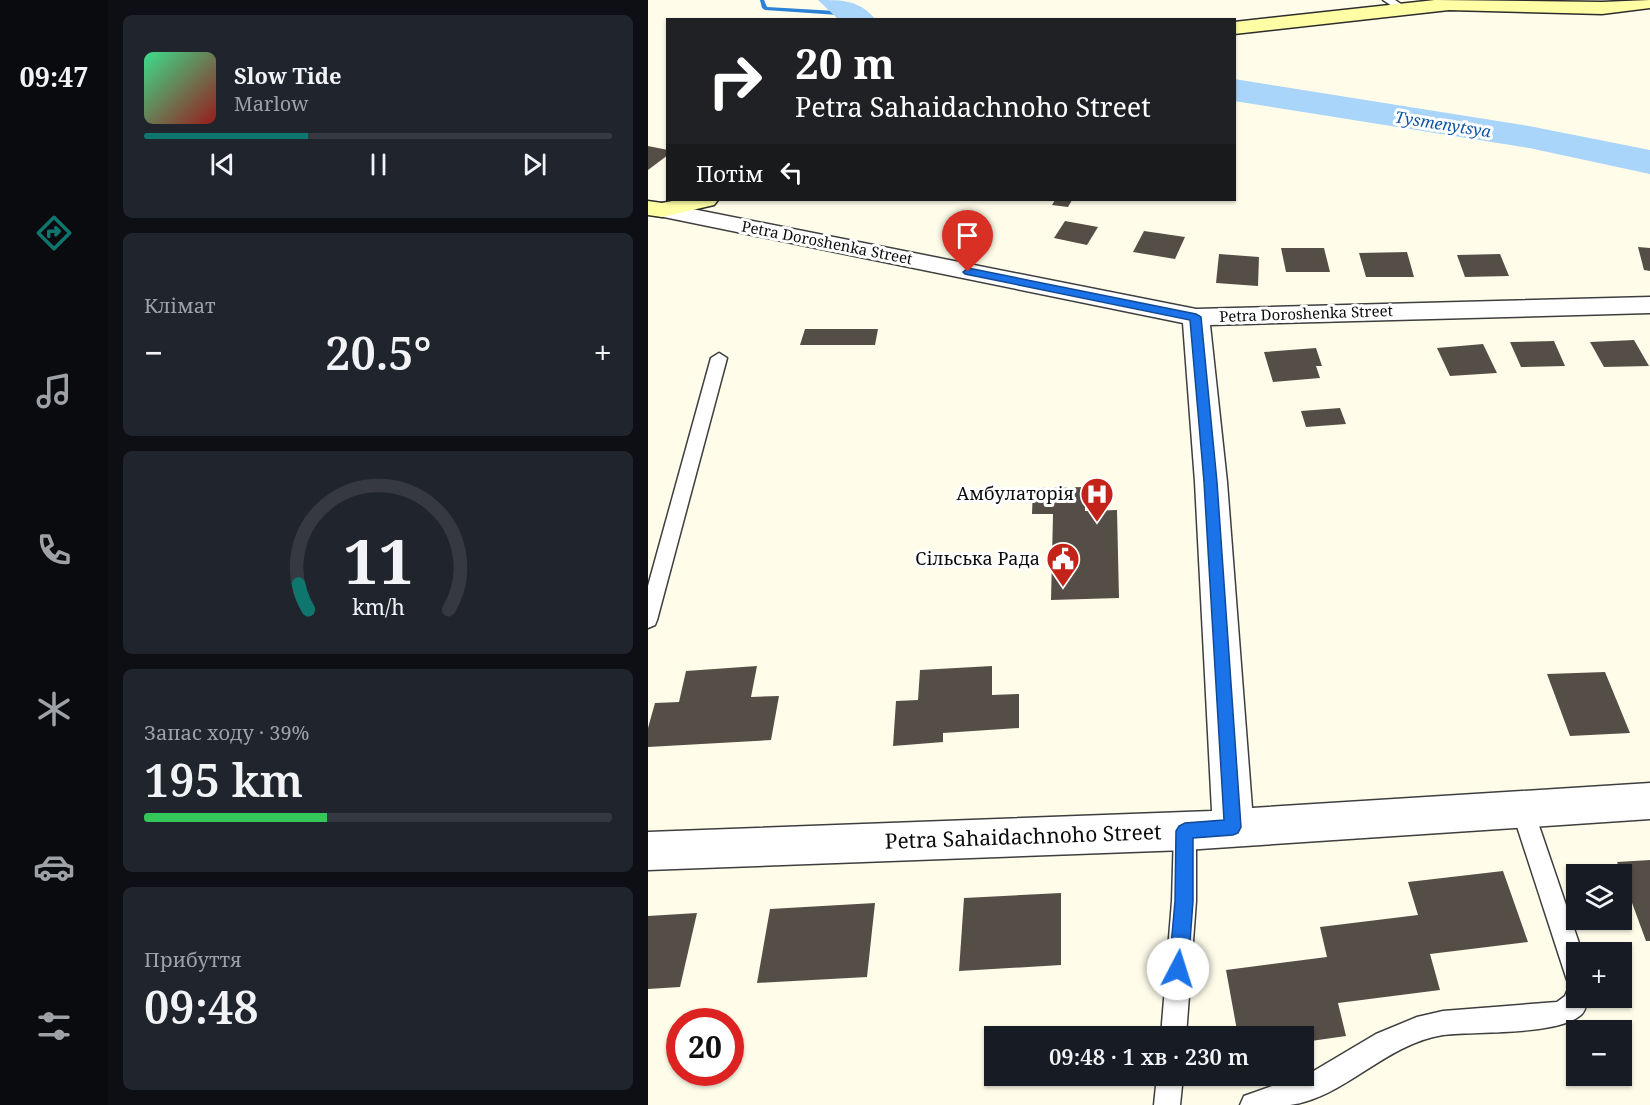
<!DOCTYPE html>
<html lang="uk">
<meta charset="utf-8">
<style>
body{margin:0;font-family:"Noto Serif",serif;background:#20242c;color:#f1f3f6;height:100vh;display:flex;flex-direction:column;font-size:22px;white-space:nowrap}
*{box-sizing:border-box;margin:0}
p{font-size:20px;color:#9ea1a6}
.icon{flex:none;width:33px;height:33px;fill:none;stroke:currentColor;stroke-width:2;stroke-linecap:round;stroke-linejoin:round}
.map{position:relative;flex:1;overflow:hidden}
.side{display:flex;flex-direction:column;gap:15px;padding:15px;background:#0d0f14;width:540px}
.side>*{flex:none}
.guide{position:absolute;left:18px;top:18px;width:570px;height:183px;border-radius:0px;box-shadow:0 2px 4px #0004;background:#202124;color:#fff;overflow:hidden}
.fabs{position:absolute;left:918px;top:864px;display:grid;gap:12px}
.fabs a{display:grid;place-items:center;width:66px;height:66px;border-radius:0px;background:#171b24;box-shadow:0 2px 4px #0004;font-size:30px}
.speed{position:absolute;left:18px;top:1008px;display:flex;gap:12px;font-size:30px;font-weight:700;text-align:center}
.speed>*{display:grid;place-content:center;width:78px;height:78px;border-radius:50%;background:#171b24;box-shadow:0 2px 4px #0004;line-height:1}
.speed .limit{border:9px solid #d22;background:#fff;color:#111}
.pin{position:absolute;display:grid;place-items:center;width:51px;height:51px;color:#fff;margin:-62px -26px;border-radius:50% 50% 50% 0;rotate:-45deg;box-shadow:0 0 6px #0007}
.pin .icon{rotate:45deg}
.me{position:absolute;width:66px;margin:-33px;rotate:5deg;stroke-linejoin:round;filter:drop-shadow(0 0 4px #0008)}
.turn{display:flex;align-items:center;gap:21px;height:126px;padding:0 30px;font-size:27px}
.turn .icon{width:78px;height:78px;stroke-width:2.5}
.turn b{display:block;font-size:42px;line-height:51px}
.then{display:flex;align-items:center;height:57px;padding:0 30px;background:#0003;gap:12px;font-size:22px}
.big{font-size:45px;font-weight:600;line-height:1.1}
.side .card{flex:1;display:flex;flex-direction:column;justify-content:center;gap:9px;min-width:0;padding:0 21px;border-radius:9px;background:#20242c}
.side .dial{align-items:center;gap:0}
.dial svg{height:156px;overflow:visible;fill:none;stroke:#363941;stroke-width:7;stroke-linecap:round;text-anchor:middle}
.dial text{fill:#f1f3f6;stroke:none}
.song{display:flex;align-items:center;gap:18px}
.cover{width:72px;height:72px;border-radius:9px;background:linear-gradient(135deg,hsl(150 70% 55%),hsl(0 70% 35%))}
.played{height:6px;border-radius:3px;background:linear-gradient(90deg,#0f766e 35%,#363941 35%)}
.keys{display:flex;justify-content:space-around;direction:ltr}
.heat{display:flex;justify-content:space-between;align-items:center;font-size:33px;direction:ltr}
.charge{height:9px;border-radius:4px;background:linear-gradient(90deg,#34c759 39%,#363941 0)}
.trip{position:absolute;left:336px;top:1026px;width:330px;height:60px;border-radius:0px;background:#171b24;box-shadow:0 2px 4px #0004;font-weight:600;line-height:60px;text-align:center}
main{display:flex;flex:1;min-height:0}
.dock{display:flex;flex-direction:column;width:108px;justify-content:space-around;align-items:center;background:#090b0e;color:#9ea1a6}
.dock .icon{width:42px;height:42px}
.dock .active{color:#0f766e}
.dock b{font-size:27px;color:#f1f3f6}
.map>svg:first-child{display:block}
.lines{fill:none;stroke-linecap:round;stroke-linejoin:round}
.stream{fill:#2c82d6;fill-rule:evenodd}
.river{fill:#aad5fa;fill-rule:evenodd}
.building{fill:#554e47}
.lane-casing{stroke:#3e3e3e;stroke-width:3}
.street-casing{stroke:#3e3e3e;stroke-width:3}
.secondary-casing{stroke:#2d2d2d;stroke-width:3}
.lane{fill:#fff;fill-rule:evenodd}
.street{fill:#fff;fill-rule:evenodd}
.secondary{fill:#fffea5;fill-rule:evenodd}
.route{fill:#1a73e8;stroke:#114b97;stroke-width:1.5}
.labels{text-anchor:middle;stroke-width:6;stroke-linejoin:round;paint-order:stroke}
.far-street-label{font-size:15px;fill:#0b0b0b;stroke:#fff}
.far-water-label{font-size:16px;font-style:italic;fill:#0d54a5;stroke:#fff}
.poi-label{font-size:18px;fill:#0b0b0b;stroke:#fff;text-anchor:end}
.near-street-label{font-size:21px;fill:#0b0b0b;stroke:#fff}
</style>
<main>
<nav class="dock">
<b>09:47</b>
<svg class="icon active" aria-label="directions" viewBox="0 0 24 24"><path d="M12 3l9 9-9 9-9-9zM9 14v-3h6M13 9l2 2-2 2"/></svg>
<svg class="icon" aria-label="music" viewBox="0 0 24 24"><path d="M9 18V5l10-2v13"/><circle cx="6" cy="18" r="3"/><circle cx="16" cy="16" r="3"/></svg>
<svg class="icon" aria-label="phone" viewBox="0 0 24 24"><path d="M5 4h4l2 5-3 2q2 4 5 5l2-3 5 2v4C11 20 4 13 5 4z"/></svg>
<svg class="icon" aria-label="climate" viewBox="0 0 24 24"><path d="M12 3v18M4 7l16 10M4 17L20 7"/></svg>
<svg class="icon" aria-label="car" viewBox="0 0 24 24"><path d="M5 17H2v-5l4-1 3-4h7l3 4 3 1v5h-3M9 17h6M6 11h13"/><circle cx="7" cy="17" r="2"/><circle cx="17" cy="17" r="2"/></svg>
<svg class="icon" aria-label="filters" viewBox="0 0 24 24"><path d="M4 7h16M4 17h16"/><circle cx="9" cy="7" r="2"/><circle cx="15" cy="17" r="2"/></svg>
</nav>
<section class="side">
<div class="card">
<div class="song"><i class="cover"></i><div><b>Slow Tide</b><p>Marlow</p></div></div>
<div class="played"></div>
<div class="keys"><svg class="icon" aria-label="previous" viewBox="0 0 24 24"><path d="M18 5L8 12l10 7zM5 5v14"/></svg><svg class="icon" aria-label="pause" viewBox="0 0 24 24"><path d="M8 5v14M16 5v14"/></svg><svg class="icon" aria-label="next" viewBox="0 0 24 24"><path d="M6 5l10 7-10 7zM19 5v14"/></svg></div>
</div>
<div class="card"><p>Клімат</p>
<div class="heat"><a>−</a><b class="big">20.5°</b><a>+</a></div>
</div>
<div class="card dial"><svg viewBox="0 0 100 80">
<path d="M14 69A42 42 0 1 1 86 69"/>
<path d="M14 69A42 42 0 0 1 9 56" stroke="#0f766e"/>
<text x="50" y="56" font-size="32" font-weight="700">11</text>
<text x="50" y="72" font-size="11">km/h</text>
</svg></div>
<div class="card"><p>Запас ходу · 39%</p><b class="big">195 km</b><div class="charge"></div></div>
<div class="card"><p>Прибуття</p><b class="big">09:48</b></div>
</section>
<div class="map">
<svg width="1002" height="1105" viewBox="0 0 1002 1105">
<rect width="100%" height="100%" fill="#fffdea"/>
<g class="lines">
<!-- stream -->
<path class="stream" d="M 112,0 L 116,0 L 119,7 L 205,12 L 208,14 L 205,16 L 117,10 L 114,8 Z"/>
<!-- river -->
<g class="river">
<path d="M 170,0 C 195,0 212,0 228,20 L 191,20 Z"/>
<path d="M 586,79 L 881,126 L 1002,150 L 1002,174 L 881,148 L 586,101 Z"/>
</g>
</g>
<!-- building -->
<g class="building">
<path d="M 0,146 L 20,150 L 20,155 L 0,170 Z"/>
<path d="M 407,200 L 424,200 L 420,207 L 404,205 Z"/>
<path d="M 417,221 L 450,227 L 439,245 L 406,238 Z"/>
<path d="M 496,231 L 537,237 L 527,259 L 485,252 Z"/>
<path d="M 990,247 L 1002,248 L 1002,271 L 996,270 Z"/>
<path d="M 633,248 L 676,248 L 682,272 L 638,272 Z"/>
<path d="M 759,252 L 766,277 L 718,277 L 711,253 Z"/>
<path d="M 571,254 L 611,257 L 610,286 L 568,283 Z"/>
<path d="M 852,254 L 861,276 L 817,277 L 809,255 Z"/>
<path d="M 157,329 L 230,329 L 227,345 L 152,345 Z"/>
<path d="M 986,340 L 1001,366 L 956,367 L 942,342 Z"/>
<path d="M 906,341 L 917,366 L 873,367 L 862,342 Z"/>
<path d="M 835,344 L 849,373 L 802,376 L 789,348 Z"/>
<path d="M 668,348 L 674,366 L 668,366 L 672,378 L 625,382 L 616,352 Z"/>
<path d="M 692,408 L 698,424 L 658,427 L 653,411 Z"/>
<path d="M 437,487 L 437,511 L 469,510 L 471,598 L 403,600 L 405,514 L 384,514 L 385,488 Z"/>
<path d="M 109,666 L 103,697 L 131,696 L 123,740 L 0,747 L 0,728 L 7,703 L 31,702 L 38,671 Z"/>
<path d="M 344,666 L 344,695 L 371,694 L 371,728 L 295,733 L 295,742 L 245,746 L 248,701 L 270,700 L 272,670 Z"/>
<path d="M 957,672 L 982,733 L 922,736 L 899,674 Z"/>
<path d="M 1002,860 L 1002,941 L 998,941 L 969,862 Z"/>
<path d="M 855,871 L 880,942 L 782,954 L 792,990 L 690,1003 L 698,1036 L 656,1042 L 656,1036 L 590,1036 L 578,970 L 679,957 L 672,927 L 770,915 L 760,882 Z"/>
<path d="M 413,893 L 413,965 L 311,971 L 316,898 Z"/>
<path d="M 227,903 L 219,977 L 109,983 L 122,909 Z"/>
<path d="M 49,913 L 32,987 L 0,989 L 0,916 Z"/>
</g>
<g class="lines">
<!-- lane casing -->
<g class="lane-casing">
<g id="lane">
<path d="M 735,0 L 747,0 L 762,10 L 753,12 Z"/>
<path d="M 71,353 L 79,358 L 9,620 L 7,625 L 0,628 L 0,586 L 63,358 Z"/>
<path d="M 874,798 L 882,801 L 885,808 L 934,952 L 928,952 L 928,983 L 919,980 L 916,971 L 863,808 L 866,801 Z"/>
<path d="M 537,821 L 545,824 L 548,831 L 548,901 L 538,1036 L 513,1036 L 524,901 L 526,831 L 529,824 Z"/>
<path d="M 928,986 L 928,998 L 941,998 C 939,1003 937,1011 934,1014 C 912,1036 827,1031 795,1035 C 737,1044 696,1098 642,1105 C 626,1105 608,1105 592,1105 L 596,1096 L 664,1072 L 728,1034 L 769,1017 L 795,1011 L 909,1002 L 917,996 L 920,989 Z"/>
<path d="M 509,1076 L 535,1076 L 532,1105 L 506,1105 Z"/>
</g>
</g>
<!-- street casing -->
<g class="street-casing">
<path id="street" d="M 14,203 L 548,309 L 1002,297 L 1002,313 L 562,325 L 579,482 L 604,808 L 1002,783 L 1002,819 L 537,850 L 0,870 L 0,832 L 564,811 L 547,482 L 535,323 L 6,215 L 2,210 L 6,205 Z"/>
</g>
<!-- secondary casing -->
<g class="secondary-casing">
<g id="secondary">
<path d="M 787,0 L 954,2 L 1002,0 L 1002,8 L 954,14 L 801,10 L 586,34 L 586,22 Z"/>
<path d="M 29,200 L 70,200 L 66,205 L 14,217 L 0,215 L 0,201 L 14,203 Z"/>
</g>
</g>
<!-- lane -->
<use href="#lane" class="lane"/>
<!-- street -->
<use href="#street" class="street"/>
<!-- secondary -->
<use href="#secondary" class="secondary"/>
</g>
<!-- route -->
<path class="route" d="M 320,268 L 548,314 L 553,317 L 569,482 L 593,827 L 590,833 L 585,835 L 545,838 L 545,901 L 540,969 L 537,975 L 530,978 L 524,975 L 521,969 L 527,901 L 528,831 L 531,826 L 537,823 L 576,820 L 556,482 L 542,320 L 317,274 L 315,272 Z"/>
<!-- icons -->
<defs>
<g id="hospital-pin" transform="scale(1.725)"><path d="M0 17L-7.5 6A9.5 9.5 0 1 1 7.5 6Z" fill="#c4231a" stroke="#fff"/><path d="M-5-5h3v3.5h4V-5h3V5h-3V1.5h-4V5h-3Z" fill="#fff"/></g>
<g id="civic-pin" transform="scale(1.725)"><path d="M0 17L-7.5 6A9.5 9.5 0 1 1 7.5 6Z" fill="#c4231a" stroke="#fff"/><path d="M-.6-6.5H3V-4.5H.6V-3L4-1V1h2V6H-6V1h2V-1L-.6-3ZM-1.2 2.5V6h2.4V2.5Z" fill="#fff"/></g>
</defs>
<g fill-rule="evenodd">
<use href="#hospital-pin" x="449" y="494"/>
<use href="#civic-pin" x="415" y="559"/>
</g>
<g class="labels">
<!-- far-street labels -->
<g class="far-street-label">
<text transform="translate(179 243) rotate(11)" y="5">Petra Doroshenka Street</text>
<text transform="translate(658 314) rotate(-2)" y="5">Petra Doroshenka Street</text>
</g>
<!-- far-water labels -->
<g class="far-water-label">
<text transform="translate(795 124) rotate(9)" y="6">Tysmenytsya</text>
</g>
<!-- poi labels -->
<g class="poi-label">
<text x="426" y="500">Амбулаторія</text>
<text x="392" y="565">Сільська Рада</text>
</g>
<!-- near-street labels -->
<g class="near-street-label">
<text transform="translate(375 837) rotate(-2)" y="7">Petra Sahaidachnoho Street</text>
</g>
</g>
</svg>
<div class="fabs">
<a><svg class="icon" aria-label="layers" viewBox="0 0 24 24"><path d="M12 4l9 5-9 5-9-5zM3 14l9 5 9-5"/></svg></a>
<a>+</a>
<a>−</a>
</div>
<div class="speed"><div class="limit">20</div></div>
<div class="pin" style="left:320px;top:272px;background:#d93025"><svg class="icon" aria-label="arrive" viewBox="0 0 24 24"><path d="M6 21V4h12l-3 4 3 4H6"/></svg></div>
<svg class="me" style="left:530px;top:969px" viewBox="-20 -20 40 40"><circle r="19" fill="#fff"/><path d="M0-13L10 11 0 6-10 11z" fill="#1a73e8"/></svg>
<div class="trip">09:48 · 1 хв · 230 m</div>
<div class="guide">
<div class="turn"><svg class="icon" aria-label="right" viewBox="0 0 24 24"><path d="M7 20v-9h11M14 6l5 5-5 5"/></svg><div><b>20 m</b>Petra Sahaidachnoho Street</div></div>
<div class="then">Потім<svg class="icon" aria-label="left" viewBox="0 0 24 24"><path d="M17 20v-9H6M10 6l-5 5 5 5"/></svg></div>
</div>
</div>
</main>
